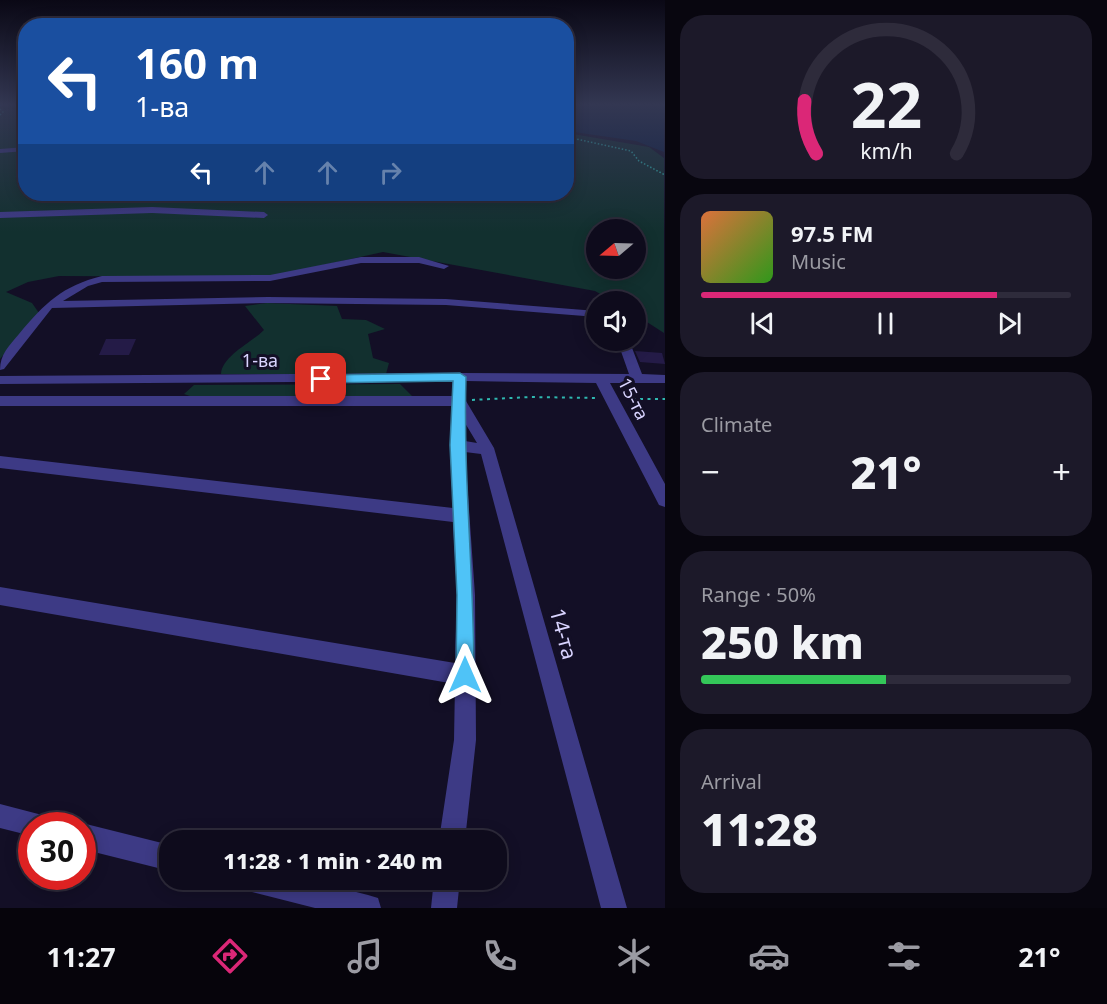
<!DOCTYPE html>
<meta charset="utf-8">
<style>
body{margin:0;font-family:"Noto Sans",sans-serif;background:#1c1929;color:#f1f3f6;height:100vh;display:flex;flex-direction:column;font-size:22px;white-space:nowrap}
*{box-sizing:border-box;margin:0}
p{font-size:20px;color:#9b9ba3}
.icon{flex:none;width:33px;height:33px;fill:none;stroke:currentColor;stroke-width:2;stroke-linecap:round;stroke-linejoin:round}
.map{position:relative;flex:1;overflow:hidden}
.drawer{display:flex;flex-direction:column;gap:15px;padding:15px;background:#08060f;width:442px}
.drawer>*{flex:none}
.guide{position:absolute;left:18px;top:18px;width:556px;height:183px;border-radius:24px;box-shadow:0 3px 15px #0003,0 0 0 2px #2e2b3b;background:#1a4fa0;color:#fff;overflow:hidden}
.needle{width:39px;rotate:251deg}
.fabs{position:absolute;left:586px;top:219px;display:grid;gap:12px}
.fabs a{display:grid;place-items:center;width:60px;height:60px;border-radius:50%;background:#0e0b1c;box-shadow:0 3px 15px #0003,0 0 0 2px #2e2b3b;font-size:30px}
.speed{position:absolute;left:18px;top:812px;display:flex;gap:12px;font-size:30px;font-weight:700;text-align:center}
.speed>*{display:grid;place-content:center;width:78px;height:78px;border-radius:50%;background:#0e0b1c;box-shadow:0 3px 15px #0003,0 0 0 2px #2e2b3b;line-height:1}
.speed .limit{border:9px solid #d22;background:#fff;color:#111}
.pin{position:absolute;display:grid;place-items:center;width:51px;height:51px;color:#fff;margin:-26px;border-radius:12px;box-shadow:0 3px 9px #0006}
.me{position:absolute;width:66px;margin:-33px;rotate:0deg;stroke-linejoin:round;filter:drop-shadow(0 0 4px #0008)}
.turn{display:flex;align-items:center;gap:21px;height:126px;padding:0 18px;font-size:27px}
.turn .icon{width:78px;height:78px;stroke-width:2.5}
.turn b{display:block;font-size:42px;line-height:51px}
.lanes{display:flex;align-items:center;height:57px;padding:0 18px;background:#0003;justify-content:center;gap:30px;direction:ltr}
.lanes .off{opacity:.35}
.big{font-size:45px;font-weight:800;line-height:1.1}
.drawer .widget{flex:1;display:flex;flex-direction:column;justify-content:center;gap:9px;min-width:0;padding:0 21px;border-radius:24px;background:#1c1929}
.drawer .dial{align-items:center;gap:0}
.dial svg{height:156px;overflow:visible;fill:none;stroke:#2e2b3b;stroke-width:7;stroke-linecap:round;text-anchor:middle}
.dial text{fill:#f1f3f6;stroke:none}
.song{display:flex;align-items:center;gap:18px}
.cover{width:72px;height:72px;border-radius:9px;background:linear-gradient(135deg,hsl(20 70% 55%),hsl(110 70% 35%))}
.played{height:6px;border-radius:3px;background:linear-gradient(90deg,#db2777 80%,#2e2b3b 80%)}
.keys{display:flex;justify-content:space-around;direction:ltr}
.heat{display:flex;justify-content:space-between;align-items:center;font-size:33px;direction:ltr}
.charge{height:9px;border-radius:4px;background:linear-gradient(90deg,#34c759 50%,#2e2b3b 0)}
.trip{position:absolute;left:159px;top:830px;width:348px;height:60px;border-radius:24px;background:#0e0b1c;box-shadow:0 3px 15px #0003,0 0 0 2px #2e2b3b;font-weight:800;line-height:60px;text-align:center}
.menu{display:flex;height:96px;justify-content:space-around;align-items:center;background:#06040b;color:#9b9ba3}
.menu .icon{width:42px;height:42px}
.menu .current{color:#db2777}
.menu b{font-size:27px;color:#f1f3f6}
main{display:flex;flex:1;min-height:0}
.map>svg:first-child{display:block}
.green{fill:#12302f;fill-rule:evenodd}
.water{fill:#0a1f44}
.building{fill:#241b47}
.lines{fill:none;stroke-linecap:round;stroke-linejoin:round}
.path-far1{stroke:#2fb8b0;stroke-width:1.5;stroke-dasharray:1.5 2;stroke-linecap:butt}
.path{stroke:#2fb8b0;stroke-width:2;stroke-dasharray:3 4.5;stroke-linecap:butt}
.minor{fill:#3d3a85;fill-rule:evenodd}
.route{fill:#4fc3f7;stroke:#337fa1;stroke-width:1.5}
.labels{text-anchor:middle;stroke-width:6;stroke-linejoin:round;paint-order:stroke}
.street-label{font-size:18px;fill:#d9d4ff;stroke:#130f26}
.near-street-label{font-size:21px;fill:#d9d4ff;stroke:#130f26}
</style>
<main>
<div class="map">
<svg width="665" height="908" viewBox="0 0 665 908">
<rect width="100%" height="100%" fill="#130f26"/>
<!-- green -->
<g class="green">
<path d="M 0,104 L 25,104 L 26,194 L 567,194 L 567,133 L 649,147 L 664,158 L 664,333 L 636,315 L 636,302 L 613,301 L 595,291 L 383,252 L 268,277 L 59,276 L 28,282 L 6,292 L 32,303 L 39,313 L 0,359 ZM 597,230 L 636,230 L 636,268 L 597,268 Z"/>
<path d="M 267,303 L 337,306 L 342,319 L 366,320 L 385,329 L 368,334 L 373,358 L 389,363 L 386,374 L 221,374 C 222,356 251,343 264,330 L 245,306 Z"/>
<path d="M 400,384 L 413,397 L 193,397 L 184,394 L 194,385 Z"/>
</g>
<!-- water -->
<path class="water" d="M 567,104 L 664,104 L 664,152 L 636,141 L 567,131 Z"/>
<!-- building -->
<g class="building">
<path d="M 106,339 L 136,339 L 129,355 L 99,355 Z"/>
<path d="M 635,351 L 662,353 L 665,364 L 640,362 Z"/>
</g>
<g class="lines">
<!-- path-far1 -->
<g class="path-far1">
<path d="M 0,106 L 2,104"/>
<path d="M 0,109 L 3,112 L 0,115"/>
<path d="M 567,137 L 631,151 L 639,161 L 665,175"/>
</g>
<!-- path -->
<g class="path">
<path d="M 625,399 L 665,399"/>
<path d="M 472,400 L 530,397 L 596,398"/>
</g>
<!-- minor -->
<g class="minor">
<path d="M 26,147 L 26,151 L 0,153 L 0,149 Z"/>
<path d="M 152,207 L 264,212 L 268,215 L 264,218 L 152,213 L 0,218 L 0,212 Z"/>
<path d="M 361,257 L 419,257 L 449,266 L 444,269 L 419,263 L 361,263 L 270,281 L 102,282 L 88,286 L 63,301 L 268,297 L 446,299 L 597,311 L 597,317 L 446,305 L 268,303 L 52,308 L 4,369 L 0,370 C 0,354 9,346 19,334 C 45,303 62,286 102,276 L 270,275 Z"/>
<path d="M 617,340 L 629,340 L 642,374 L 665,375 L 665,383 L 610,383 L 665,484 L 665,507 L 659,505 L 596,383 L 466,381 L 466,401 L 494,448 L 627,908 L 601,908 L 481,454 L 465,452 L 475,595 L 476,740 L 465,840 L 439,840 L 454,740 L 455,684 L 0,605 L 0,587 L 455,663 L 457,595 L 453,522 L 0,468 L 0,456 L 453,508 L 450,445 L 452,406 L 0,406 L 0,396 L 452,396 L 453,381 L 0,384 L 0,376 L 460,373 L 629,374 ZM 465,423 L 477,443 L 465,441 Z"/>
<path d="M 0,804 L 46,816 L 49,825 L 32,825 L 32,836 L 0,828 Z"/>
<path d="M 82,823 L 170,845 L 170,871 L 82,849 L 82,825 L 78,825 Z"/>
<path d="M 239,879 L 305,879 L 368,895 L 378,898 L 381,908 L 315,908 L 252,892 L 243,888 Z"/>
<path d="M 434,879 L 460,879 L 457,908 L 431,908 Z"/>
</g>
</g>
<!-- sky -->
<linearGradient id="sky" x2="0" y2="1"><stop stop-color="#0a0815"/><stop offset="0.45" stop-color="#333752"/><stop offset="1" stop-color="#333752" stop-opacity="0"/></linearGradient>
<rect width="665" height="232" fill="url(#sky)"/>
<!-- route -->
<path class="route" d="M 460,373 L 466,377 C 463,477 474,575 474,675 L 472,681 L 465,684 L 458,681 L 456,675 L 457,595 L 450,445 L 453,381 L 321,383 L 315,379 L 321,375 Z"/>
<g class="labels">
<!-- street labels -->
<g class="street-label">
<text x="260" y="367">1-ва</text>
<text transform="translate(633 399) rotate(63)" y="6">15-та</text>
</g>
<!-- near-street labels -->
<g class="near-street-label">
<text transform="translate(563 634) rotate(75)" y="7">14-та</text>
</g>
</g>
</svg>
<div class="fabs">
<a><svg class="needle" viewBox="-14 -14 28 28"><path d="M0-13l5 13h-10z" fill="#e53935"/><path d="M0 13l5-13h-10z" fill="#9b9ba3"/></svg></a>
<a><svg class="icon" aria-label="sound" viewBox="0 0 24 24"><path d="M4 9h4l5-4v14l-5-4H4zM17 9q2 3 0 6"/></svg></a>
</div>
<div class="speed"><div class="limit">30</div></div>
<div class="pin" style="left:321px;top:379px;background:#d93025"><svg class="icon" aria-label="arrive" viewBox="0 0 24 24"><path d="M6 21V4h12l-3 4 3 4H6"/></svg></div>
<svg class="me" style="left:465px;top:675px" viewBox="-20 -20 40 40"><path d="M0-17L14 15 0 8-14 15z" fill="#4fc3f7" stroke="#fff" stroke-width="4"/></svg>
<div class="trip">11:28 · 1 min · 240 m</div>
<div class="guide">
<div class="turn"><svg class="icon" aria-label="left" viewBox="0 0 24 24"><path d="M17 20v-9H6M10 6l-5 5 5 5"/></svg><div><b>160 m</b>1-ва</div></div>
<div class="lanes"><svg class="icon" aria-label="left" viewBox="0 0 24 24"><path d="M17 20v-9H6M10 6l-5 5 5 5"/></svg><svg class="icon off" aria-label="ahead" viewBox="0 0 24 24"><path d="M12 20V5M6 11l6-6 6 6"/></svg><svg class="icon off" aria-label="ahead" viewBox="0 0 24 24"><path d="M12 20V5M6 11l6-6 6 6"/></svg><svg class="icon off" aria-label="right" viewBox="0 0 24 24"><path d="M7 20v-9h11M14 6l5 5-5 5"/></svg></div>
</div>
</div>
<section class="drawer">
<div class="widget dial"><svg viewBox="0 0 100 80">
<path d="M14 69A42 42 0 1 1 86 69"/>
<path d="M14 69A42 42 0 0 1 8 42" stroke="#db2777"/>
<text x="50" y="56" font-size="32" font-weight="700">22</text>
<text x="50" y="72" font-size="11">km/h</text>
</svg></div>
<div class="widget">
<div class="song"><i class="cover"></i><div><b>97.5 FM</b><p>Music</p></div></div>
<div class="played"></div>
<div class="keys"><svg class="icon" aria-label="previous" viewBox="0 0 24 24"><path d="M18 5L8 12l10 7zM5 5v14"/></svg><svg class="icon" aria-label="pause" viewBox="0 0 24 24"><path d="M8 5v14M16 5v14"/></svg><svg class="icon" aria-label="next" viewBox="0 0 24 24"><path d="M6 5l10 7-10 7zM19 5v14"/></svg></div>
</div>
<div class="widget"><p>Climate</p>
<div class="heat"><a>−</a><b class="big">21°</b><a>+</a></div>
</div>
<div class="widget"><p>Range · 50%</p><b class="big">250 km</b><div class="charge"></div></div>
<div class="widget"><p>Arrival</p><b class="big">11:28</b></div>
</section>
</main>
<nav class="menu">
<b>11:27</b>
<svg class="icon current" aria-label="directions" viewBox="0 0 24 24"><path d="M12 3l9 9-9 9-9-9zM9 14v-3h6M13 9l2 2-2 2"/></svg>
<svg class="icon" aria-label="music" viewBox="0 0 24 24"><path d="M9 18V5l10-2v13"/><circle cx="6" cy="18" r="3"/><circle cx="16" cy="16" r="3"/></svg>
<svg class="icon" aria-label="phone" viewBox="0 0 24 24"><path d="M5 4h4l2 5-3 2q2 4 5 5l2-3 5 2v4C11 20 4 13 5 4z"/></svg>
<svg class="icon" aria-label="climate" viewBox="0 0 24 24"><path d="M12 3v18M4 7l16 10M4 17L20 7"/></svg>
<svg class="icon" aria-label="car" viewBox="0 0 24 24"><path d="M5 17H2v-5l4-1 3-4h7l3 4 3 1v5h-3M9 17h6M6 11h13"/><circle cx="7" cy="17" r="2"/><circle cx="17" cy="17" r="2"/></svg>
<svg class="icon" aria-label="filters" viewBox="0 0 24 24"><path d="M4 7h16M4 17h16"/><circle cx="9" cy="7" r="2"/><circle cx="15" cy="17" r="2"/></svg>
<b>21°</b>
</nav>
